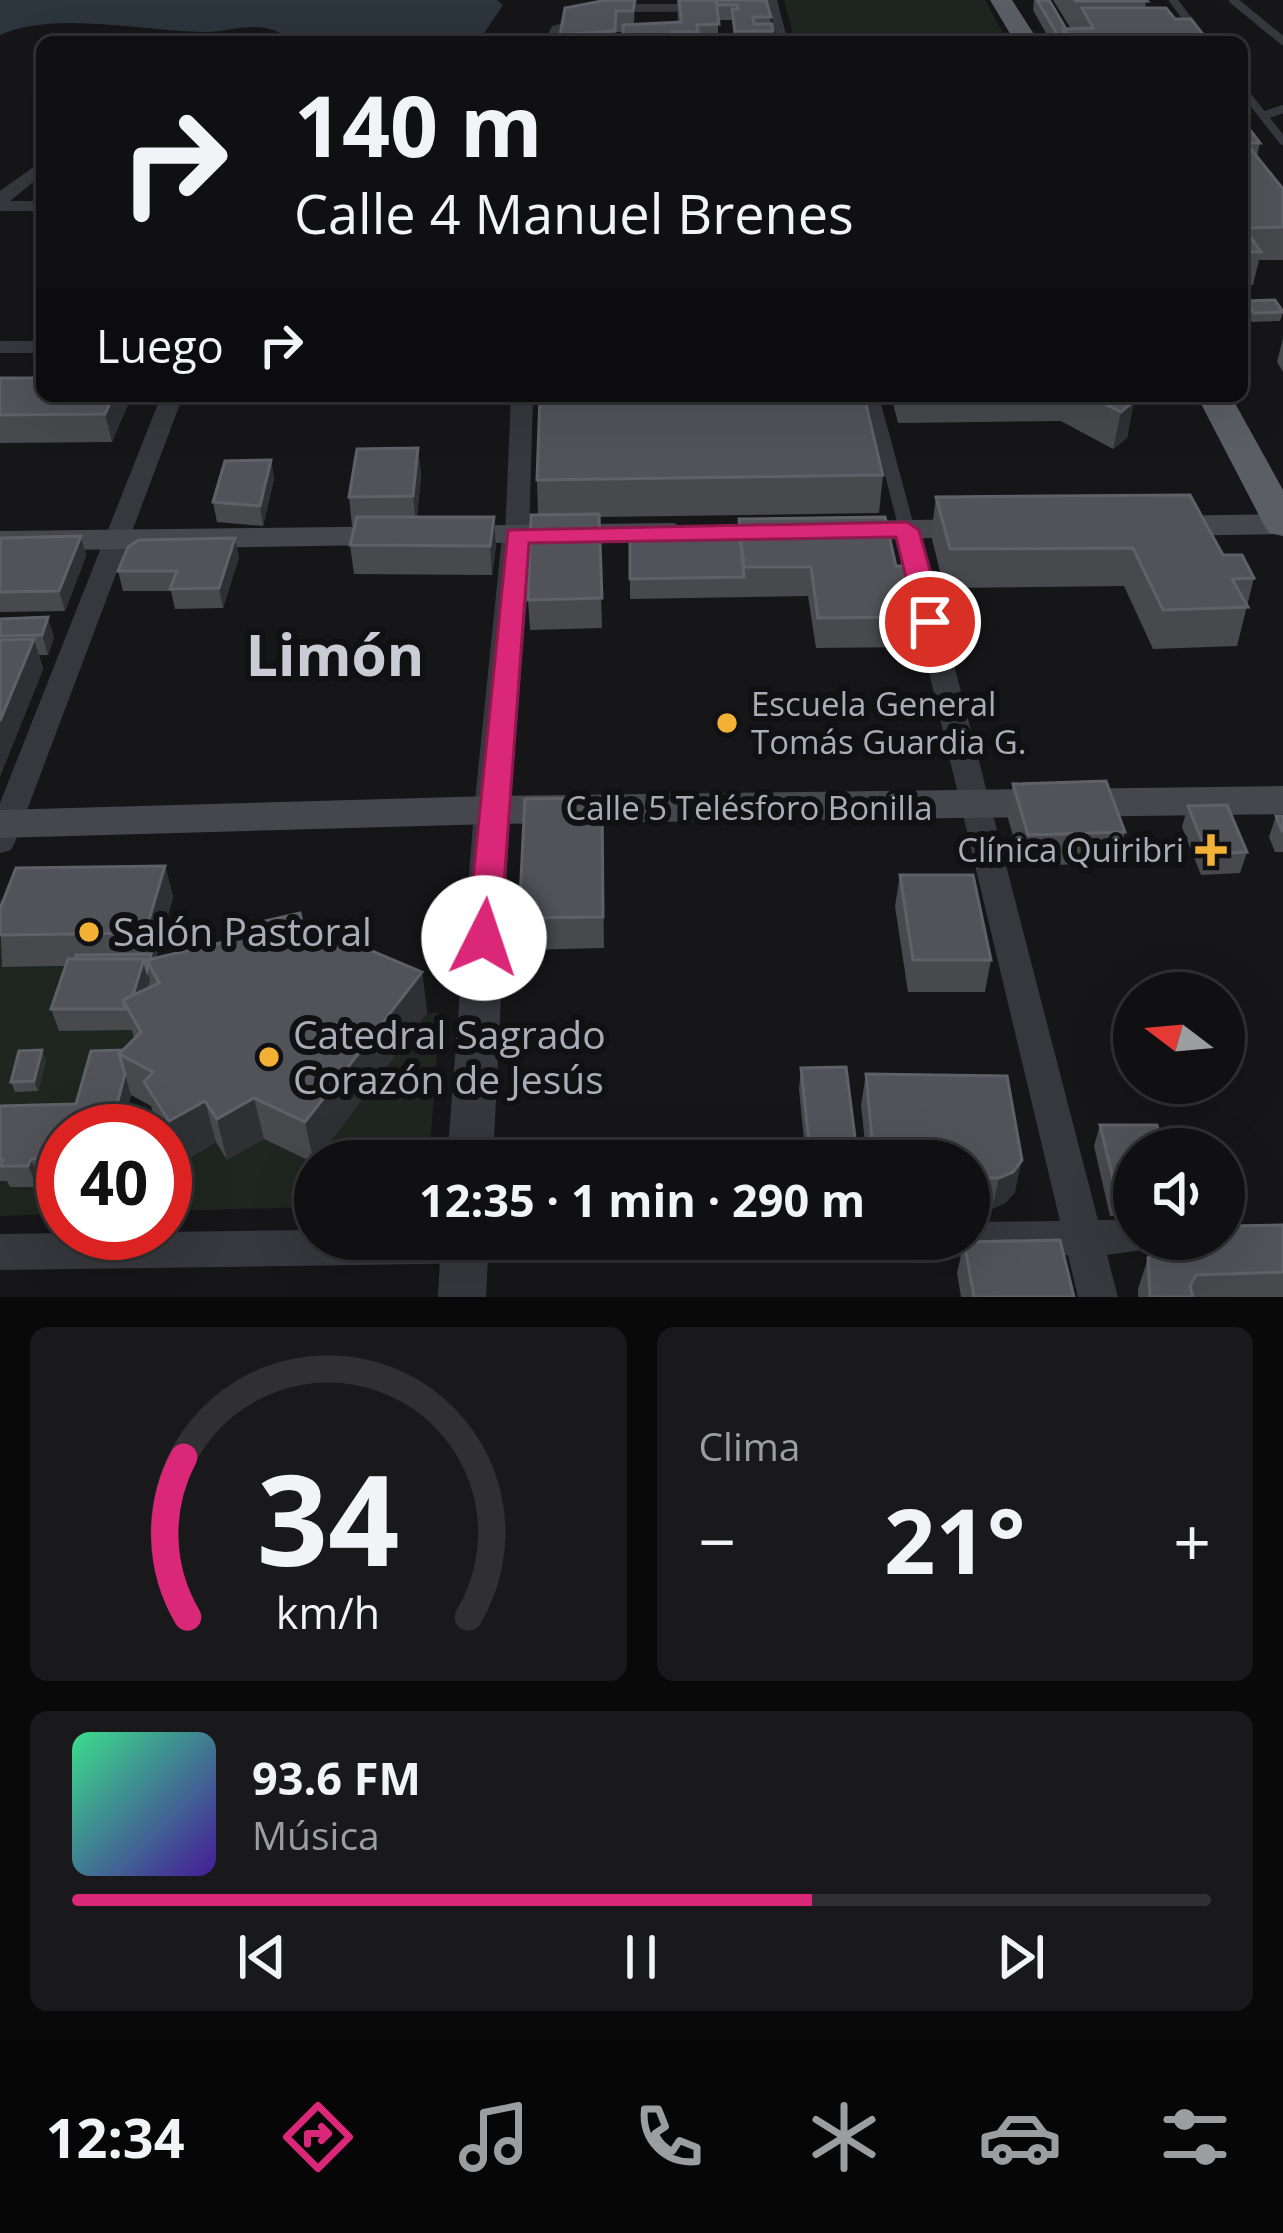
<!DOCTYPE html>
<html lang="es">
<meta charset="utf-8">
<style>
body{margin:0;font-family:"Open Sans",sans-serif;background:#19191b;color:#f1f3f6;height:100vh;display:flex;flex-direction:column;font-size:45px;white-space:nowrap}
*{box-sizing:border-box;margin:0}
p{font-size:39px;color:#9c9d9f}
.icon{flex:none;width:66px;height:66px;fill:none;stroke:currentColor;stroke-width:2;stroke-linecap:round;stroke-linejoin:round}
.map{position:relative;height:1297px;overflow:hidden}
.panel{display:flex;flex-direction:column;gap:30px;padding:30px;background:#09090a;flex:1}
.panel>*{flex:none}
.banner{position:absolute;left:36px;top:36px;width:1212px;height:366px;border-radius:18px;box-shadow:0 12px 48px #0002,0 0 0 3px #303032;background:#101012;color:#f1f3f6;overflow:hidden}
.needle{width:78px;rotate:286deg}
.controls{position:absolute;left:1113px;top:972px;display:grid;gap:24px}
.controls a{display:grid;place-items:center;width:132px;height:132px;border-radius:50%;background:#101012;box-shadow:0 12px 48px #0002,0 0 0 3px #303032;font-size:60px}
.speed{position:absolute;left:36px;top:1104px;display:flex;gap:24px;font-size:60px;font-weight:700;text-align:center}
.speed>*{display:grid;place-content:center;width:156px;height:156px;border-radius:50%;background:#101012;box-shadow:0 12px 48px #0002,0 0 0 3px #303032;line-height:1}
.speed .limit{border:18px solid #d22;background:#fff;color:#111}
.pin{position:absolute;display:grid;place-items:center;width:102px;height:102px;color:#fff;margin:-51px;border:6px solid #fff;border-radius:50%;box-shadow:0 3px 12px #0007}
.me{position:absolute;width:132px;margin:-66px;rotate:4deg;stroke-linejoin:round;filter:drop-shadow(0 0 9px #0008)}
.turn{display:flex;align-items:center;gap:42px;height:252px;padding:0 60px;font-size:54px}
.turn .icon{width:156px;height:156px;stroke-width:2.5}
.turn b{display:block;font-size:84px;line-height:102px}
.then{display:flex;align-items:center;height:114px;padding:0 60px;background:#0003;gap:24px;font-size:45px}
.big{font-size:90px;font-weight:700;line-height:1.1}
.panel .tile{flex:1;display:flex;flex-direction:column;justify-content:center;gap:18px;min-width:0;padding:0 42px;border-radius:18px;background:#19191b}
.panel .dial{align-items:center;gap:0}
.dial svg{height:312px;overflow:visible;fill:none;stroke:#303032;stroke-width:7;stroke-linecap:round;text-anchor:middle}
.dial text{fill:#f1f3f6;stroke:none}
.song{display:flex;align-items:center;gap:36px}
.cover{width:144px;height:144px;border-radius:18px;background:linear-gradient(135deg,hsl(150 70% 55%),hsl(260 70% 35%))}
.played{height:12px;border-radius:6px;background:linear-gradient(90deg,#db2777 65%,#303032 65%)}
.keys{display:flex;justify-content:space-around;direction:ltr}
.heat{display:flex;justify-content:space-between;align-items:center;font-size:66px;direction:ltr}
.panel .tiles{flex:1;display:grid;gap:30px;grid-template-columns:1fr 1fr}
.tile:last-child{grid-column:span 2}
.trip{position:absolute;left:294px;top:1140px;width:696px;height:120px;border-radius:60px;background:#101012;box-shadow:0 12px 48px #0002,0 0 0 3px #303032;font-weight:700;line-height:120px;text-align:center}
.tab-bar{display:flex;height:192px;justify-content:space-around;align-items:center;background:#060607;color:#9c9d9f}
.tab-bar .icon{width:84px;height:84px}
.tab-bar .selected{color:#db2777}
.tab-bar b{font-size:54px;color:#f1f3f6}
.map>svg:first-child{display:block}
.green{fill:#1e261f}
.water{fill:#2c353c}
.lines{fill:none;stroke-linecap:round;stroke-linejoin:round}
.service{stroke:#37383d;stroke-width:8}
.pedestrian{fill:#37383d;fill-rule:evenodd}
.minor{fill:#37383d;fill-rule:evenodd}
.tertiary{fill:#37383d;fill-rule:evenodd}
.secondary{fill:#45474d;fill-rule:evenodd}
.trunk{fill:#5b5e65;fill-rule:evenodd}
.wall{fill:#47494d}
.shaded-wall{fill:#2f3033}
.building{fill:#525359;stroke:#5f6168;stroke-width:3}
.route{fill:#db2777;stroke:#8e194d;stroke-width:3}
.poi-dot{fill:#f2b134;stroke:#111113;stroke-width:4.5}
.labels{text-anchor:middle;stroke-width:12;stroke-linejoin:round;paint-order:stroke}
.poi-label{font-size:33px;fill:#a8adb8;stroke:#111113;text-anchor:start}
.street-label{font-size:33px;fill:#a8adb8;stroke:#111113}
.near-poi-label{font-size:39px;fill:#a8adb8;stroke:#111113;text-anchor:start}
.town-label{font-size:57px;font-weight:bold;fill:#c9ccd4;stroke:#111113}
</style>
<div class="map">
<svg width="1283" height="1297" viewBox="0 0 1283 1297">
<rect width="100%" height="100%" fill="#161618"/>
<!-- green -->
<g class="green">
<path d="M 784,0 L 985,0 L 1008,42 L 795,42 Z"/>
<path d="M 0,899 L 26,899 L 2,967 L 80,966 L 159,1001 L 83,1125 L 0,1128 Z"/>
<path d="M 427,1013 L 440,1013 L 429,1161 L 315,1161 Z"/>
<path d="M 165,1137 L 181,1162 L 216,1142 L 228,1160 L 264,1139 L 315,1161 L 315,1207 L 165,1211 Z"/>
<path d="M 39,1180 L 63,1180 L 63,1214 L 0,1216 L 0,1181 L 11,1181 L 11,1187 L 36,1187 Z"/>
</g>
<!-- water -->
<path class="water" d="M 0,0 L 497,0 L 503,5 L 478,42 L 295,42 C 287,37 279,31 270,29 C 248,23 227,32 205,32 C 143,32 57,10 0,35 Z"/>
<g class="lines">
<!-- service -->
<g class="service">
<path d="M 1173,0 L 1205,42"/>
<path d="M 1233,0 L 1283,41"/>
<path d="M 1242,89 L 1283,141"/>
<path d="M 1263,116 L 1283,109"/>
</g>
<!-- pedestrian -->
<g class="pedestrian">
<path d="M 767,0 L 777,0 L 788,42 L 778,42 Z"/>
<path d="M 865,396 L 879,396 L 915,530 L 913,533 L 901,533 L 899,530 Z"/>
</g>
<!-- minor -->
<g class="minor">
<path d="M 774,4 L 779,5 L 779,11 L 637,12 L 630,8 L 637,4 Z"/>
<path d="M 596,15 L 601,16 L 601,22 L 563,32 L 560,42 L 544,42 L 552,26 Z"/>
<path d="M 42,161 L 42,175 L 10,201 L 42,201 L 42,211 L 0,211 L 0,191 Z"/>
<rect x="0" y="341" width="42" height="12"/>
<path d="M 161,396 L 183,396 L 15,842 L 11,850 L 0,853 L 0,803 Z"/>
<path d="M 511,396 L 533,396 L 529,536 L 517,543 L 505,536 Z"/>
<path d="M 907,523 L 919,530 L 1098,1220 L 1134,1220 L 1134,1239 L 1152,1239 L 1148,1249 L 1107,1255 L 1118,1297 L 1078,1297 L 1068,1255 L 0,1270 L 0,1234 L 315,1230 L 315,1239 L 969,1239 L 969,1222 L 1060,1221 L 895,530 Z"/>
</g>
<!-- tertiary -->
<g class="tertiary">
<path d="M 517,527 L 532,536 L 510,810 L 493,1161 L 447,1161 L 474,810 L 502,536 Z"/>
<path d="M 441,1239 L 489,1239 L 486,1297 L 438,1297 Z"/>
</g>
<!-- secondary -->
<g class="secondary">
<path d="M 1283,514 L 1283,534 L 1161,536 L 1145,526 L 1161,516 Z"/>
<path d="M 980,519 L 992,522 L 996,529 L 992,536 L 844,541 L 828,531 L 844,521 Z"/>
<path d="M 674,523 L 690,533 L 686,540 L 0,551 L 0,531 Z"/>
<path d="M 1283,786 L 1283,814 L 492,824 L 0,838 L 0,810 L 492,796 Z"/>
</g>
<!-- trunk -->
<g class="trunk">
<path d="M 990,0 L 1012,0 L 1039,42 L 1015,42 Z"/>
<path d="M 1197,396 L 1231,396 L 1283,490 L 1283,536 L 1269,533 L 1264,525 Z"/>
</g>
</g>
<!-- wall -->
<g class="wall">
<path d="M 635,0 L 634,24 L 678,22 L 677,0 L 766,0 L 773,31 L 773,42 L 734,42 L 732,20 L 718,20 L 718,42 L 623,42 L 623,32 L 616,32 L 616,42 L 561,42 Z"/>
<path d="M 1034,0 L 1049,0 L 1066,29 L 1071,29 L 1053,0 L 1146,0 L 1145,8 L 1175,19 L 1209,42 L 1051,42 L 1033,10 Z"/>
<path d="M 1242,131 L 1260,143 L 1257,156 L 1283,189 L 1283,260 L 1259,260 L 1253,285 L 1242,285 Z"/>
<path d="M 1247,301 L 1283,312 L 1280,321 L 1252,322 L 1244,310 Z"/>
<path d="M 1283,338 L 1283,372 L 1277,362 Z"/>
<path d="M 0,378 L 42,396 L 148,396 L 147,399 L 127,399 L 128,404 L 112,442 L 0,443 Z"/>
<path d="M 891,396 L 1119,396 L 1134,401 L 1127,438 L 1113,449 L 1061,421 L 898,423 Z"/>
<path d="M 418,448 L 421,476 L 417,517 L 494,517 L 496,546 L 492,575 L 354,574 L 350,545 L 355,526 L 352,526 L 349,497 Z"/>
<path d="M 271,460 L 274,479 L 263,526 L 217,522 L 213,502 Z"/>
<path d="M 883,475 L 879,513 L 599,517 L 602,628 L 530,630 L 528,600 L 538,515 L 537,480 Z"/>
<path d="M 936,497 L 1223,555 L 1254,578 L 1237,646 L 1153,649 L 1124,586 L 944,588 L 931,535 Z"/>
<path d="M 739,519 L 896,566 L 916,617 L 912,647 L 816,648 L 808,596 L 630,599 L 630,529 L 739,528 Z"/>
<path d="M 81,536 L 86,556 L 65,611 L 0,612 L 0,538 Z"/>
<path d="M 239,557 L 223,608 L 175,609 L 171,591 L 123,591 L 118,571 Z"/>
<path d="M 0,619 L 54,637 L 48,655 L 39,655 L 43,669 L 0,776 Z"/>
<path d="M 1013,784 L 1125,832 L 1117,863 L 1022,866 L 1007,815 Z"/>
<path d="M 602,798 L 604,948 L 521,950 L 519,918 Z"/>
<path d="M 1188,806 L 1247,852 L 1240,873 L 1201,875 L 1182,827 Z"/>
<path d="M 1276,816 L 1283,816 L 1283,852 L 1275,852 L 1269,837 Z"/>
<path d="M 165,866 L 173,897 L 156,958 L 307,948 L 422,972 L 427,1013 L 314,1163 L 264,1139 L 227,1160 L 216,1142 L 181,1163 L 165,1137 L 165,1131 L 161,1131 L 156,1123 L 151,1106 L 131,1095 L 122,1131 L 63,1131 L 63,1195 L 61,1195 L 56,1180 L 39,1180 L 37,1187 L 10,1187 L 7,1181 L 0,1181 L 0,1106 L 76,1104 L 134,1038 L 132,1030 L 59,1031 L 51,1009 L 66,966 L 2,967 L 0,909 Z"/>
<path d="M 900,875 L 991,960 L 985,992 L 908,992 L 895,906 Z"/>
<path d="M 42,1050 L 46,1061 L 38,1091 L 15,1092 L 11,1082 Z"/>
<path d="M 801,1068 L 858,1161 L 806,1161 L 799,1089 Z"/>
<path d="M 866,1074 L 1015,1192 L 1005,1203 L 992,1209 L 969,1209 L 969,1161 L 867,1161 L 861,1105 Z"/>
<path d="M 1100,1125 L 1134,1149 L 1134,1216 L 1110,1216 L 1094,1146 Z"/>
<path d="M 1283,1225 L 1283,1297 L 1138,1297 L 1138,1289 L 1148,1258 Z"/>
<path d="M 964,1242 L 1074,1297 L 961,1297 L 957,1273 Z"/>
</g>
<!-- shaded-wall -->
<g class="shaded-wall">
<path d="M 616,11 L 616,42 L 561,42 L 560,35 Z"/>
<path d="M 113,396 L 126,396 L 128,404 L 112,442 L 105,414 Z"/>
<path d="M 1134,401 L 1127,438 L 1113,449 L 1121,412 Z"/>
<path d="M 418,448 L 421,476 L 416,525 L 413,496 Z"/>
<path d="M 271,460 L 274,479 L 263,526 L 260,506 Z"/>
<path d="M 494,517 L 496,546 L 492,575 L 490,546 Z"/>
<path d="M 81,536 L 86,556 L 65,611 L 59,591 Z"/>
<path d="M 235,538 L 239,557 L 223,608 L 219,588 Z"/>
<path d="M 48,617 L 54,637 L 48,655 L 42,635 Z"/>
<path d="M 34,639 L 43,669 L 0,776 L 0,721 Z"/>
<path d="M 165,866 L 173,897 L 153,970 L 149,962 L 151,954 L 145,933 Z"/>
<path d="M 144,959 L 150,980 L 137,1025 L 129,1009 Z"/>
<path d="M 422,972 L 427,1013 L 314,1163 L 305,1122 Z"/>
<path d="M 42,1050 L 46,1061 L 38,1091 L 34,1081 Z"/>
<path d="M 125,1074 L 131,1095 L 122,1131 L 110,1131 Z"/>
<path d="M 254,1098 L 264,1139 L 227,1160 L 217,1119 Z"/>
<path d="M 205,1101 L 216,1142 L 181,1163 L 169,1121 Z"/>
<path d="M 170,1153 L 173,1163 L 165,1198 L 165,1175 Z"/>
<path d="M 31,1159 L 39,1180 L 37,1187 L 28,1166 Z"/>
<path d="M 1022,1160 L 1015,1192 L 1005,1203 L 992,1209 L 999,1178 Z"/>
</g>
<!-- building -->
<g class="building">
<path d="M 607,0 L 635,0 L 633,11 L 616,11 L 615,31 L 560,35 L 565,8 Z"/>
<path d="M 679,0 L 716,0 L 719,24 L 697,25 L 698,32 L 671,32 L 671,36 L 623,36 L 623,25 L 682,22 Z"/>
<path d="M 716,0 L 766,0 L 771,17 L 753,17 L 754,24 L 772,24 L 773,31 L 735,31 L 732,9 L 738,9 L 737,5 L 717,5 Z"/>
<path d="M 1037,0 L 1049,0 L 1066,29 L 1064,29 L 1063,36 L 1058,36 Z"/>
<path d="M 1075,0 L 1146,0 L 1147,1 L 1076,1 Z"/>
<path d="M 1082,8 L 1166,8 L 1175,19 L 1191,19 L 1209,42 L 1072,42 L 1064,29 L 1093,28 Z"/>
<path d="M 1242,131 L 1251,131 L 1260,143 L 1246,143 L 1242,138 Z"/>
<path d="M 1242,138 L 1283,189 L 1283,227 L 1244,228 L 1261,252 L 1242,252 Z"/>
<path d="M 1275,300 L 1283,312 L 1254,313 L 1247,301 Z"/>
<path d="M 0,378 L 42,378 L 42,396 L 113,396 L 105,414 L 0,415 Z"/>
<path d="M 540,396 L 864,396 L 883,475 L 537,480 Z"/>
<path d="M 1089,396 L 1119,396 L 1134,401 L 1121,412 Z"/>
<path d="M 418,448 L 413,496 L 349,497 L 357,449 Z"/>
<path d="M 271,460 L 260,506 L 213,502 L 225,461 Z"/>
<path d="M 1190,495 L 1223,555 L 1242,555 L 1254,578 L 1232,579 L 1248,607 L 1163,610 L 1133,548 L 950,549 L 936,497 Z"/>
<path d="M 599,514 L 602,598 L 528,600 L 531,515 Z"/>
<path d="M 357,517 L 494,517 L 490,546 L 350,545 Z"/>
<path d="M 885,517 L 896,566 L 904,566 L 916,617 L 818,618 L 811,567 L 744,567 L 739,519 Z"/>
<path d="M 739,528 L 744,577 L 630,579 L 630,529 Z"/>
<path d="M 81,536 L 59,591 L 0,592 L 0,538 Z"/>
<path d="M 235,538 L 219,588 L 170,589 L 177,571 L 118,571 L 128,547 L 139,540 Z"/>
<path d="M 48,617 L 42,635 L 0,636 L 0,619 Z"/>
<path d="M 34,639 L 0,721 L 0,640 Z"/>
<path d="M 1106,781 L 1125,832 L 1028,835 L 1013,784 Z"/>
<path d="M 602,798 L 603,917 L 519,918 L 525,799 Z"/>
<path d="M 1227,805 L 1247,852 L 1207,854 L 1188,806 Z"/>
<path d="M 1276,816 L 1283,816 L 1283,831 L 1282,831 Z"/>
<path d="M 165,866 L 145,933 L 0,935 L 0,909 L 16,868 Z"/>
<path d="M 900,875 L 973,875 L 991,960 L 913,960 Z"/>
<path d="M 300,913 L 307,948 L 334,935 L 422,972 L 305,1122 L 254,1098 L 217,1119 L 205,1101 L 169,1121 L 144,1082 L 153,1072 L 119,1054 L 141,1032 L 123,1000 L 159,983 L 147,960 L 254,935 L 252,924 Z"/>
<path d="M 151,954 L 150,959 L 147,960 L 149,962 L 147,970 L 144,959 L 75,959 L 76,955 Z"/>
<path d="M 68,959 L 144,959 L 133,995 L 123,1000 L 126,1009 L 51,1009 Z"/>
<path d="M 42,1050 L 34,1081 L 11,1082 L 19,1051 Z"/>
<path d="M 123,1050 L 119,1054 L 125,1074 L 110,1131 L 63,1131 L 63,1174 L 53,1174 L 57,1158 L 31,1159 L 28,1166 L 1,1166 L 3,1160 L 0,1160 L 0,1106 L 76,1104 L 91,1051 Z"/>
<path d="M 846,1067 L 858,1161 L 811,1161 L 801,1068 Z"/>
<path d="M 866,1074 L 1007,1076 L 1022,1160 L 1013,1172 L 999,1178 L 969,1178 L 969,1161 L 874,1161 Z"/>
<path d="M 1100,1125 L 1157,1125 L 1164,1149 L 1134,1149 L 1134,1195 L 1117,1195 Z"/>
<path d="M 506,1151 L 597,1152 L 596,1161 L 505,1161 Z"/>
<path d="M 165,1153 L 170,1153 L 165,1175 Z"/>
<path d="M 1283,1225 L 1283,1272 L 1196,1275 L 1190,1286 L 1193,1297 L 1150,1297 L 1148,1258 L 1158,1244 L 1167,1239 L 1224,1239 L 1224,1226 Z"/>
<path d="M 1060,1240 L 1074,1297 L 974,1297 L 964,1242 Z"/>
</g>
<!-- route -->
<path class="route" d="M 907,522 L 919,530 L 944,622 L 940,627 L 921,627 L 917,622 L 896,537 L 529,543 L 500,938 L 495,946 L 484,950 L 472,946 L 467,938 L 508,530 Z"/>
<!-- markers -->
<g class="poi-dot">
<circle cx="727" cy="723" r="12"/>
<path d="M1205 832h12v12h12v12h-12v12h-12v-12h-12v-12h12z"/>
<circle cx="89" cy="932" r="12"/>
<circle cx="269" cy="1057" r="12"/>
</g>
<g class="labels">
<!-- poi labels -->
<g class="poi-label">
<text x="751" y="716">Escuela General<tspan x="751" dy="38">Tomás Guardia G.</tspan></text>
<text x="1184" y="862" text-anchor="end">Clínica Quiribri</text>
</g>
<!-- street labels -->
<g class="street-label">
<text x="749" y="820">Calle 5 Telésforo Bonilla</text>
</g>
<!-- near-poi labels -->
<g class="near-poi-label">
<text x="113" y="946">Salón Pastoral</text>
<text x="293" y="1049">Catedral Sagrado<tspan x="293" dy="45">Corazón de Jesús</tspan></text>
</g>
<!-- town labels -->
<g class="town-label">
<text x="335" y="676">Limón</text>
</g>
</g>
</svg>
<div class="controls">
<a><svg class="needle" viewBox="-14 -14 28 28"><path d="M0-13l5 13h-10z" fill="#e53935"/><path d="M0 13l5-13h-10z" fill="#9c9d9f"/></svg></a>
<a><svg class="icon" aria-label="sound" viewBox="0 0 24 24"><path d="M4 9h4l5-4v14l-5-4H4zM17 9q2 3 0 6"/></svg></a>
</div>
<div class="speed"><div class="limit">40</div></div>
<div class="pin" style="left:930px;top:622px;background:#d93025"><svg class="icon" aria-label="arrive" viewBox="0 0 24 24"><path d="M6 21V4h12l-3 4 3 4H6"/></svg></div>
<svg class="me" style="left:484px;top:938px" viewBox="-20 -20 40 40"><circle r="19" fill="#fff"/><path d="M0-13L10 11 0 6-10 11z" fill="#db2777"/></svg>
<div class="trip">12:35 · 1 min · 290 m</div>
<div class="banner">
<div class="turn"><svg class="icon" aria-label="right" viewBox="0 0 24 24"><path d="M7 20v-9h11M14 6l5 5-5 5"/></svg><div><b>140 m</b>Calle 4 Manuel Brenes</div></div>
<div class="then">Luego<svg class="icon" aria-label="right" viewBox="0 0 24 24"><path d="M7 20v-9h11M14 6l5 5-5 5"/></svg></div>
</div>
</div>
<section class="panel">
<div class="tiles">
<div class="tile dial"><svg viewBox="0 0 100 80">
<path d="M14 69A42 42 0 1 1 86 69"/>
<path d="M14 69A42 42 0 0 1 13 28" stroke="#db2777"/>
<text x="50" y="56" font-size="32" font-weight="700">34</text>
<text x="50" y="72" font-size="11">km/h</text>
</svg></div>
<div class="tile"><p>Clima</p>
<div class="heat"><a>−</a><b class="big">21°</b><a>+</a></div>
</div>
<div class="tile">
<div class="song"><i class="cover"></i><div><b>93.6 FM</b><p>Música</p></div></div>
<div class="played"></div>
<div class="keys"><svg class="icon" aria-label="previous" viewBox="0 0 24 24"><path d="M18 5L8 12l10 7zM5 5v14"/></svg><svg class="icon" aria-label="pause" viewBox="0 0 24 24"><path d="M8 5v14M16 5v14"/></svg><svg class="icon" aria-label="next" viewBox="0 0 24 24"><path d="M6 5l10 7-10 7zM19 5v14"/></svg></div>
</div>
</div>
</section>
<nav class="tab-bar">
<b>12:34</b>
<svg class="icon selected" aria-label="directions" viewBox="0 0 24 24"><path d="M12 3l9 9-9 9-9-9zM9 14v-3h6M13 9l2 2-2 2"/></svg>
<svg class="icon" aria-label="music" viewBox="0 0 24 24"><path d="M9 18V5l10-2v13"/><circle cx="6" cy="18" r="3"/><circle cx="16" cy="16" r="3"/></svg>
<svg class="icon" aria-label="phone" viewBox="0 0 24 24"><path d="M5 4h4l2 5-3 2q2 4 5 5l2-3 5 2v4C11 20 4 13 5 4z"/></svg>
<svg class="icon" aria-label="climate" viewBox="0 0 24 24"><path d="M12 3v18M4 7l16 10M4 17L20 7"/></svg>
<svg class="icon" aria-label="car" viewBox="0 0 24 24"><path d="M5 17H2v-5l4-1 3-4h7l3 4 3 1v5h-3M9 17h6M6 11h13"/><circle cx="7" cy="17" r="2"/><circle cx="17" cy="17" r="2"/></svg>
<svg class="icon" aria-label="filters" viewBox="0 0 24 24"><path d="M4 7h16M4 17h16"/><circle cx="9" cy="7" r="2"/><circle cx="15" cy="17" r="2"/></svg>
</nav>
